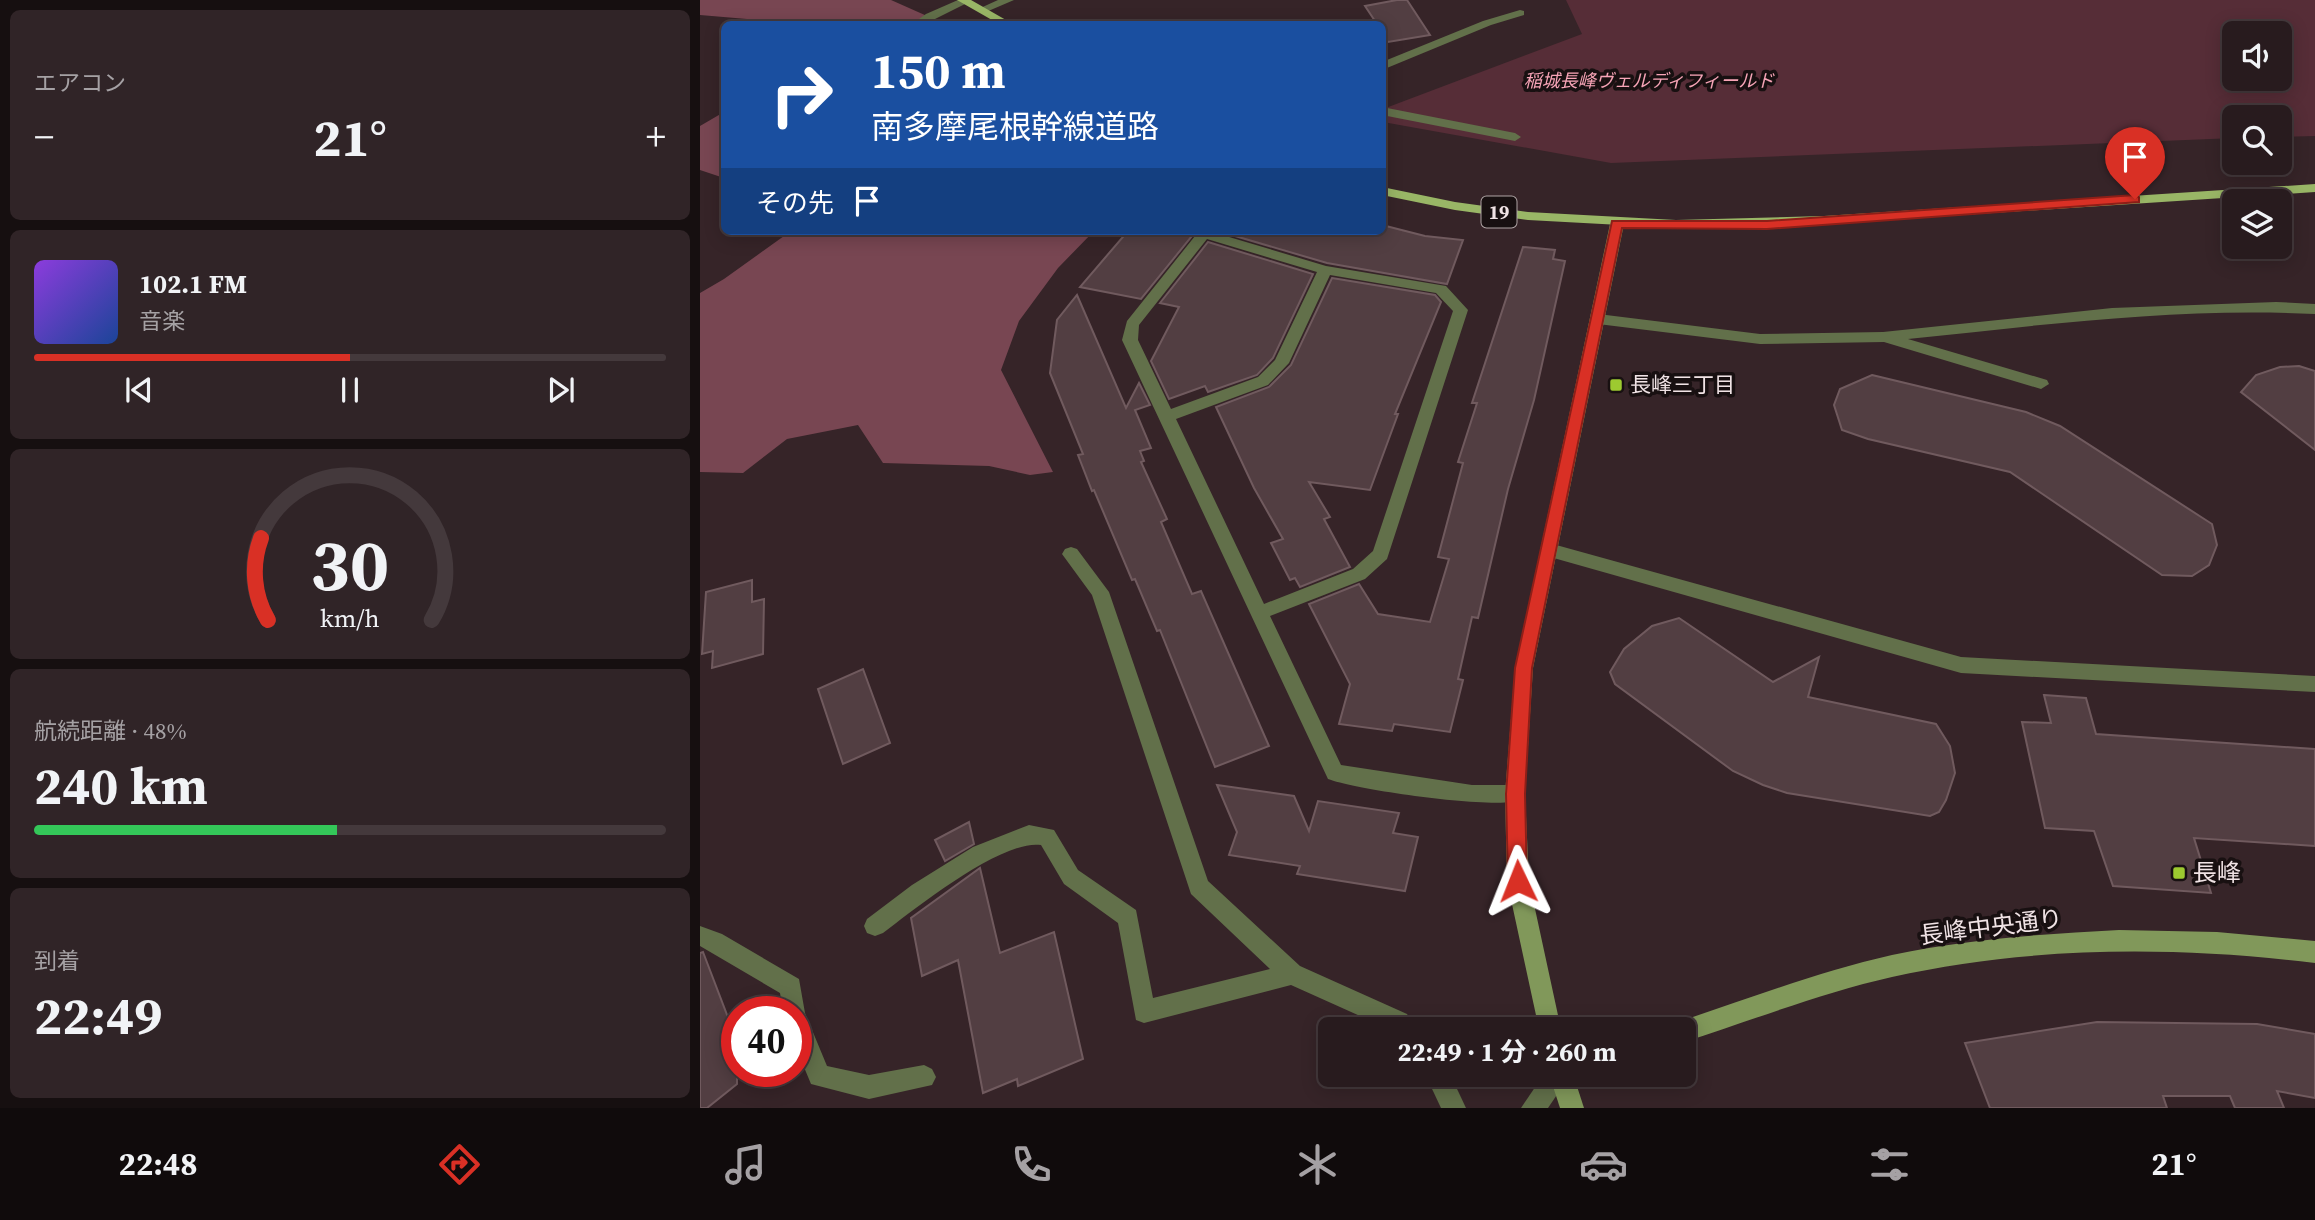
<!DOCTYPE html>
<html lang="ja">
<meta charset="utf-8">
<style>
body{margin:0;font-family:"Source Serif 4","Noto Sans JP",serif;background:#302427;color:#f1f3f6;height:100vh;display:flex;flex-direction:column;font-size:26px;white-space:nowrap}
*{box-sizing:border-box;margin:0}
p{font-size:23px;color:#a5a1a4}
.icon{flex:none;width:38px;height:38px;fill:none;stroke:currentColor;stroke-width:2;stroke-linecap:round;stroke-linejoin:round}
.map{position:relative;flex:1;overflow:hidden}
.sheet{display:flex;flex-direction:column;gap:10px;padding:10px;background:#160f10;width:700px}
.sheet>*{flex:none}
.banner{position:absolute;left:21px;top:21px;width:665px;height:214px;border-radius:10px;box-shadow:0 4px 18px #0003,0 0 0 2px #44393c;background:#1a4fa0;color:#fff;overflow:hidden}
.buttons{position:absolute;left:1522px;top:21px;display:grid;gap:14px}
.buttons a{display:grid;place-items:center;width:70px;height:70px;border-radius:10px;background:#281b1e;box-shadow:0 4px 18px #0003,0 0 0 2px #44393c;font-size:35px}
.speed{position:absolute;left:21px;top:996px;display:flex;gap:14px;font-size:35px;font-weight:700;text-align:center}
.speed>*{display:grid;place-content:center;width:91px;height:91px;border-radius:50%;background:#281b1e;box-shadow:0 4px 18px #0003,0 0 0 2px #44393c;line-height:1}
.speed .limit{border:10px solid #d22;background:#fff;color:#111}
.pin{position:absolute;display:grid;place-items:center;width:60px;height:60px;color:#fff;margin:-72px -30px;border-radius:50% 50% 50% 0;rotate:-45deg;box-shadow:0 0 7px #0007}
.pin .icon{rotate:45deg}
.me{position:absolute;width:77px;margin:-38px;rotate:358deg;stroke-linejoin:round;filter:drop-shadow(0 0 5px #0008)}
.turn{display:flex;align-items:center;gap:24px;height:147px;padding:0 35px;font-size:32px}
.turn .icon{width:91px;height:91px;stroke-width:2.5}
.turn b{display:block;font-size:49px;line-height:60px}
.then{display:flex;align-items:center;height:66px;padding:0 35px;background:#0003;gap:14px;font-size:26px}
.big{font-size:52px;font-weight:700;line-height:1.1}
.sheet .tile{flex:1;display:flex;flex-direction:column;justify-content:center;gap:10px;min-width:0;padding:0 24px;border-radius:10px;background:#302427}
.sheet .dial{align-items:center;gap:0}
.dial svg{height:182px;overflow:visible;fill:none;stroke:#44393c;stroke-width:7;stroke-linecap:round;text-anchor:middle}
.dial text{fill:#f1f3f6;stroke:none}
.song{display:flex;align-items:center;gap:21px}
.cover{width:84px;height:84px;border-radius:10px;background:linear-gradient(135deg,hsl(270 70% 55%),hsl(220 70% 35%))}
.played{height:7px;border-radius:4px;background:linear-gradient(90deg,#d93025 50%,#44393c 50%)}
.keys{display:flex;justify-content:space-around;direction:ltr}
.heat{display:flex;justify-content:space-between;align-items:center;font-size:38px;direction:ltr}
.charge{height:10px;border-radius:5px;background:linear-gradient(90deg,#34c759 48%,#44393c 0)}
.trip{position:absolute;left:618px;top:1017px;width:378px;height:70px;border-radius:10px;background:#281b1e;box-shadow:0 4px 18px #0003,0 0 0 2px #44393c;font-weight:700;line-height:70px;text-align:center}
.menu{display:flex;height:112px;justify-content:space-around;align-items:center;background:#100b0c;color:#a5a1a4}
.menu .icon{width:49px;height:49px}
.menu .active{color:#d93025}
.menu b{font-size:32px;color:#f1f3f6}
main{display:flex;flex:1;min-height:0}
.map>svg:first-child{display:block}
.green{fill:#562d37;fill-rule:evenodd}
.forest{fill:#784652}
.building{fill:#523e42;stroke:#705a5e;stroke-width:2}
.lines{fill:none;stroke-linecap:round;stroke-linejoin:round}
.lane{fill:#62704a;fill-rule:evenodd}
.street{fill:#62704a;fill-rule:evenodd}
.secondary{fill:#81985a;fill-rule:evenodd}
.primary{fill:#99b666;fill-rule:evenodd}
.route{fill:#d93025;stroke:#8d1f18;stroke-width:2}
.poi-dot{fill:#9dca30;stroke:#181011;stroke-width:2.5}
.labels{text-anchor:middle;stroke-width:7;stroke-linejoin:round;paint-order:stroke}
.far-park-label{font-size:18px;font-style:italic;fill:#f7a4b7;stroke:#181011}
.shield{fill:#181011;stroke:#afa4a5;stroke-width:2}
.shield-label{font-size:19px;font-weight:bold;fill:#f0e3e5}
.poi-label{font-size:21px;fill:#f0e3e5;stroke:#181011;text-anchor:start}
.near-poi-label{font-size:24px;fill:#f0e3e5;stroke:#181011;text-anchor:start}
.near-street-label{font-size:24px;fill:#f0e3e5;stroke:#181011}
</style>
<main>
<section class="sheet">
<div class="tile"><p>エアコン</p>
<div class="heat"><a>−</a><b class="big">21°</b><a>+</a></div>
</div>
<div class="tile">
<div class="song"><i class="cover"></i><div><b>102.1 FM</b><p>音楽</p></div></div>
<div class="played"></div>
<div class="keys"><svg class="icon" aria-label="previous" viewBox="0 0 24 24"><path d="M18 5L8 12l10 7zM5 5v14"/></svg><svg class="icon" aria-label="pause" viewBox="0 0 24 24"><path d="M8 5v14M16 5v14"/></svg><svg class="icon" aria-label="next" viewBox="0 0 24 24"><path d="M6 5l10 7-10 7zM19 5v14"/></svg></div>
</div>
<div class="tile dial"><svg viewBox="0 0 100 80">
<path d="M14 69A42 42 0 1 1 86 69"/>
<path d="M14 69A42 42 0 0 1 11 33" stroke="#d93025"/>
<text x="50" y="56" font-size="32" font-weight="700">30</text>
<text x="50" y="72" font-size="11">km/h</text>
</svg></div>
<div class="tile"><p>航続距離 · 48%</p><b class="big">240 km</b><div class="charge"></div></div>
<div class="tile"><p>到着</p><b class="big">22:49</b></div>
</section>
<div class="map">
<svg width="1615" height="1108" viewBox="0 0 1615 1108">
<rect width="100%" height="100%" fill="#362428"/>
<!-- green -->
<path class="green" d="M 866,0 L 1615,0 L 1615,136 L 1580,137 L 1580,117 L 1535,117 L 1535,138 L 911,163 L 683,122 L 683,109 L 882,34 ZM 1535,33 L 1580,33 L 1580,79 L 1535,79 Z"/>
<!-- forest -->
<g class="forest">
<path d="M 0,0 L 191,0 L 245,24 L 54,24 L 47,19 L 0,15 Z"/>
<path d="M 24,112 L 24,178 L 0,170 L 0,126 Z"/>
<path d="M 91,231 L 394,231 L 358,268 L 319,321 L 301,370 L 353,472 L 330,475 L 289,466 L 183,463 L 158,425 L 87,439 L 43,473 L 0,472 L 0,293 L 24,279 Z"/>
</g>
<!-- building -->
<g class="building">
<path d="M 697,0 L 707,0 L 730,35 L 688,42 L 682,34 L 682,24 L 677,24 L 665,6 Z"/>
<path d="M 682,225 L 725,236 L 763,240 L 747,284 L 627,263 L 518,231 L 682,231 Z"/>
<path d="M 428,231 L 496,231 L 441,299 L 380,287 Z"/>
<path d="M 508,242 L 613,274 L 573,358 L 557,375 L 508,392 L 505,386 L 469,399 L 451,361 L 479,307 L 460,303 Z"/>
<path d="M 823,247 L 855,250 L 853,259 L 865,261 L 834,400 L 808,489 L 778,618 L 772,617 L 758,679 L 763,680 L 750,732 L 694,724 L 692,731 L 639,724 L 650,684 L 609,604 L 659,584 L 678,614 L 730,622 L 749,559 L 738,557 L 763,463 L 758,462 L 777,403 L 772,403 Z"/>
<path d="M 632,278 L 735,295 L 741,302 L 695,414 L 698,414 L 670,490 L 609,482 L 630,517 L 624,519 L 650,567 L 600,587 L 595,578 L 590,580 L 571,543 L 583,539 L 554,488 L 516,407 L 569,387 L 591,365 Z"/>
<path d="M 377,295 L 426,408 L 439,383 L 450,405 L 435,410 L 451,448 L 440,451 L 444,461 L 441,462 L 467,519 L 461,522 L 492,594 L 501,591 L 569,746 L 515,767 L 460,630 L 457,631 L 435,579 L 432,580 L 394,490 L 392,491 L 378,455 L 383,454 L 350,373 L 357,320 Z"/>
<path d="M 1599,366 L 1615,371 L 1615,450 L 1541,392 L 1556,375 L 1580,367 Z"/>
<path d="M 1172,375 L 1326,412 L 1360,426 L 1512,524 L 1517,545 L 1509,565 L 1492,576 L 1462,575 L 1310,472 L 1168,439 L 1142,430 L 1134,405 L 1140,389 Z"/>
<path d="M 52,580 L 52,602 L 64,599 L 63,654 L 12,668 L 13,651 L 2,654 L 6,592 Z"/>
<path d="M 979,618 L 1073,682 L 1119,657 L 1108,697 L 1236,724 L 1250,746 L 1255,773 L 1246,800 L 1239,812 L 1230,816 L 1087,793 L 1063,785 L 1033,771 L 915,684 L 910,672 L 924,649 L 952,626 Z"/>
<path d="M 163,669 L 190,743 L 143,764 L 118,689 Z"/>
<path d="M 1344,695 L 1386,698 L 1396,734 L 1615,749 L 1615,846 L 1494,838 L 1511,893 L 1413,886 L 1394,831 L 1345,828 L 1322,722 L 1351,723 Z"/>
<path d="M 517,785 L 594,796 L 609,831 L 618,801 L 699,813 L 693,833 L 718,837 L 705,891 L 597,874 L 600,866 L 529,855 L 537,832 Z"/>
<path d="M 269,822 L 274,844 L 245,861 L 235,840 Z"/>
<path d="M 280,868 L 300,953 L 354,932 L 383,1059 L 318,1086 L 317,1079 L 283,1093 L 258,960 L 222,976 L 211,918 Z"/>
<path d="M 3,952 L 37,1041 L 37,1084 L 7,1108 L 0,1108 L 0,953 Z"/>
<path d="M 1397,1022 L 1557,1024 L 1615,1034 L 1615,1098 L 1577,1091 L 1584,1108 L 1535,1108 L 1530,1096 L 1463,1096 L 1467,1108 L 1290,1108 L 1265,1043 Z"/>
</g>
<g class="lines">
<!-- lane -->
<g class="lane">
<path d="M 258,0 L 271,1 L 225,24 L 212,24 L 226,14 Z"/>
<path d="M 682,107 L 815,133 L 821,137 L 815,141 L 682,115 Z"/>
<path d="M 1576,302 L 1615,304 L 1615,314 C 1479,307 1343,325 1208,339 L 1347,380 L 1349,384 L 1341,389 L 1184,342 L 1060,344 L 898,324 L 891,319 L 898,314 L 1060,334 L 1183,332 L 1412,308 Z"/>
<path d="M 849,543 L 1261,657 L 1615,676 L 1615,692 L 1261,673 L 843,555 L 840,550 L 843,545 Z"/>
</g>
<!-- street -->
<g class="street">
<path d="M 298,0 L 314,0 L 286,12 L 276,10 Z"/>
<path d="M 820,10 L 824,11 L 824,15 L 791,25 L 682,70 L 682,62 L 783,21 Z"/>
<path d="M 499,231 L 509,231 L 626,266 L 746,286 L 768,310 L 687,559 L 665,579 L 570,616 L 641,765 L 772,785 L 815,785 L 822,788 L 825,794 L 822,800 C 796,810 657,790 628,779 L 422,340 L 427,321 ZM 507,239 L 617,272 L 575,360 L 558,377 L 471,409 L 438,340 L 439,325 ZM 630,275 L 736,293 L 753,311 L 673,551 L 653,569 L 564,604 L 476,419 L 568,385 L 589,363 Z"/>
<path d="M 371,547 L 377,549 L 409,592 L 508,881 L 600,966 L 707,1014 L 716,1029 L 689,1029 L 591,985 L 444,1023 L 436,1020 L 418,923 L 364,884 L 341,845 C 302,839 215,909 183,933 L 175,936 L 167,933 L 164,926 L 167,919 L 212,885 L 273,847 L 329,825 L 354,830 L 378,870 L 436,910 L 453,998 L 570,969 L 491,894 L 392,595 L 362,554 L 365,549 Z"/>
<path d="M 0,926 L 22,934 L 99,979 L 105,1013 L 127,1066 L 169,1075 L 224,1065 L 232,1069 L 236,1077 L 232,1085 L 169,1099 L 111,1084 L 96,1048 L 96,1012 L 83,1012 L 80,993 L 0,946 Z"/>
<path d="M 725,1074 L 750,1074 L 766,1108 L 741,1108 Z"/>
<path d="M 844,1074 L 871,1074 L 848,1108 L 821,1108 Z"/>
</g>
<!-- secondary -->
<g class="secondary">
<path d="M 917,220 L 924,224 L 833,668 L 825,794 L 829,881 L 861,1029 L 839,1029 L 807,881 L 805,794 L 815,668 L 910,224 Z"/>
<path d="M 1419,930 L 1517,932 L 1615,941 L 1615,963 C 1475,946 1330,946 1192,977 C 1121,993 1053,1020 984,1042 L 984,1029 L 973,1029 L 976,1023 L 984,1020 C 1053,997 1121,971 1192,955 C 1267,939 1343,934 1419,930 Z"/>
<path d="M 849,1074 L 873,1074 L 884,1108 L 860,1108 Z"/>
</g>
<!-- primary -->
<g class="primary">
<path d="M 257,0 L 271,0 L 313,24 L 299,24 Z"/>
<path d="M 1615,184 L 1615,192 L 1124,224 L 976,228 L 828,220 L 755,210 L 682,195 L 682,187 L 755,202 L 828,212 L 976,220 L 1124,216 Z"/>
</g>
</g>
<!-- route -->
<path class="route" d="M 1435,195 L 1439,197 L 1439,202 L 1067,229 L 922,228 L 832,668 L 825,794 L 827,881 L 825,888 L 818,890 L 811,888 L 808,881 L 806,794 L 815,668 L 912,221 L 1067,221 Z"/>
<!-- markers -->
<g class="poi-dot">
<rect x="909" y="378" width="14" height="14" rx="3.5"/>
<rect x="1472" y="866" width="14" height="14" rx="3.5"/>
</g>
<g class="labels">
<!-- far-park labels -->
<g class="far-park-label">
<text x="949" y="87">稲城長峰ヴェルディフィールド</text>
</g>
<!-- shield labels -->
<rect class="shield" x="781.5" y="196.5" width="35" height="31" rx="5"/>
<g class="shield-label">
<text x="799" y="219">19</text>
</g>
<!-- poi labels -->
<g class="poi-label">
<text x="930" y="392">長峰三丁目</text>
</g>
<!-- near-poi labels -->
<g class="near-poi-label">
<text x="1493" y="881">長峰</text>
</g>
<!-- near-street labels -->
<g class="near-street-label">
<text transform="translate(1291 927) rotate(-7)" y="8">長峰中央通り</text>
</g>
</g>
</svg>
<div class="buttons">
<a><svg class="icon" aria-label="sound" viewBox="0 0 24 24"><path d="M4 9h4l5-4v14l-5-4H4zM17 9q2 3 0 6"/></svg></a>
<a><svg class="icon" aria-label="search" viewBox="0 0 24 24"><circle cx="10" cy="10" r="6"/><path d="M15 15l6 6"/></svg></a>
<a><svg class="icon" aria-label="layers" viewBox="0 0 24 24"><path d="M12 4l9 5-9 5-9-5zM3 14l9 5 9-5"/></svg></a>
</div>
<div class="speed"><div class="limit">40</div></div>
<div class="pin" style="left:1435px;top:199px;background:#d93025"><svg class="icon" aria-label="arrive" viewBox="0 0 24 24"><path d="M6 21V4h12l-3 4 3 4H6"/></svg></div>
<svg class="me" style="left:818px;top:881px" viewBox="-20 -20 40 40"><path d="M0-17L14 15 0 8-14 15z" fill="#d93025" stroke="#fff" stroke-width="4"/></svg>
<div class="trip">22:49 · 1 分 · 260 m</div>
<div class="banner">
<div class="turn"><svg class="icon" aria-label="right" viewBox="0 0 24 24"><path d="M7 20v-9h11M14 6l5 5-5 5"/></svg><div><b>150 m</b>南多摩尾根幹線道路</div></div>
<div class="then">その先<svg class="icon" aria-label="arrive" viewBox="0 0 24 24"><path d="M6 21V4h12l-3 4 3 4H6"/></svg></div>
</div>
</div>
</main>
<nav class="menu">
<b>22:48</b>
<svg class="icon active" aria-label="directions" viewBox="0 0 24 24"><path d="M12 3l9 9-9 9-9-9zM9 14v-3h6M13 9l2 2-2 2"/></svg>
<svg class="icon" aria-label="music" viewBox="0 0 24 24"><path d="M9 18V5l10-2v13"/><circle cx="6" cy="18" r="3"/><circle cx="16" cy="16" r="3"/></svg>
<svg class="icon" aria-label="phone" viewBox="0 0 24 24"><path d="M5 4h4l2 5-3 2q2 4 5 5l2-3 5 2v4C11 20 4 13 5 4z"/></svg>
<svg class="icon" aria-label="climate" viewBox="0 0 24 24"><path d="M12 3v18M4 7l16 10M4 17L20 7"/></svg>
<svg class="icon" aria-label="car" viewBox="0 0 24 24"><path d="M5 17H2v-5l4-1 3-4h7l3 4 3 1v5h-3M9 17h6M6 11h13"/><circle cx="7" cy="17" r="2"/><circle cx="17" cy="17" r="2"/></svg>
<svg class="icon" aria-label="filters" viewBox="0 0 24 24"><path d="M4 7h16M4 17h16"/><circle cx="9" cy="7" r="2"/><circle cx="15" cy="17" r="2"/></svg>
<b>21°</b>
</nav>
